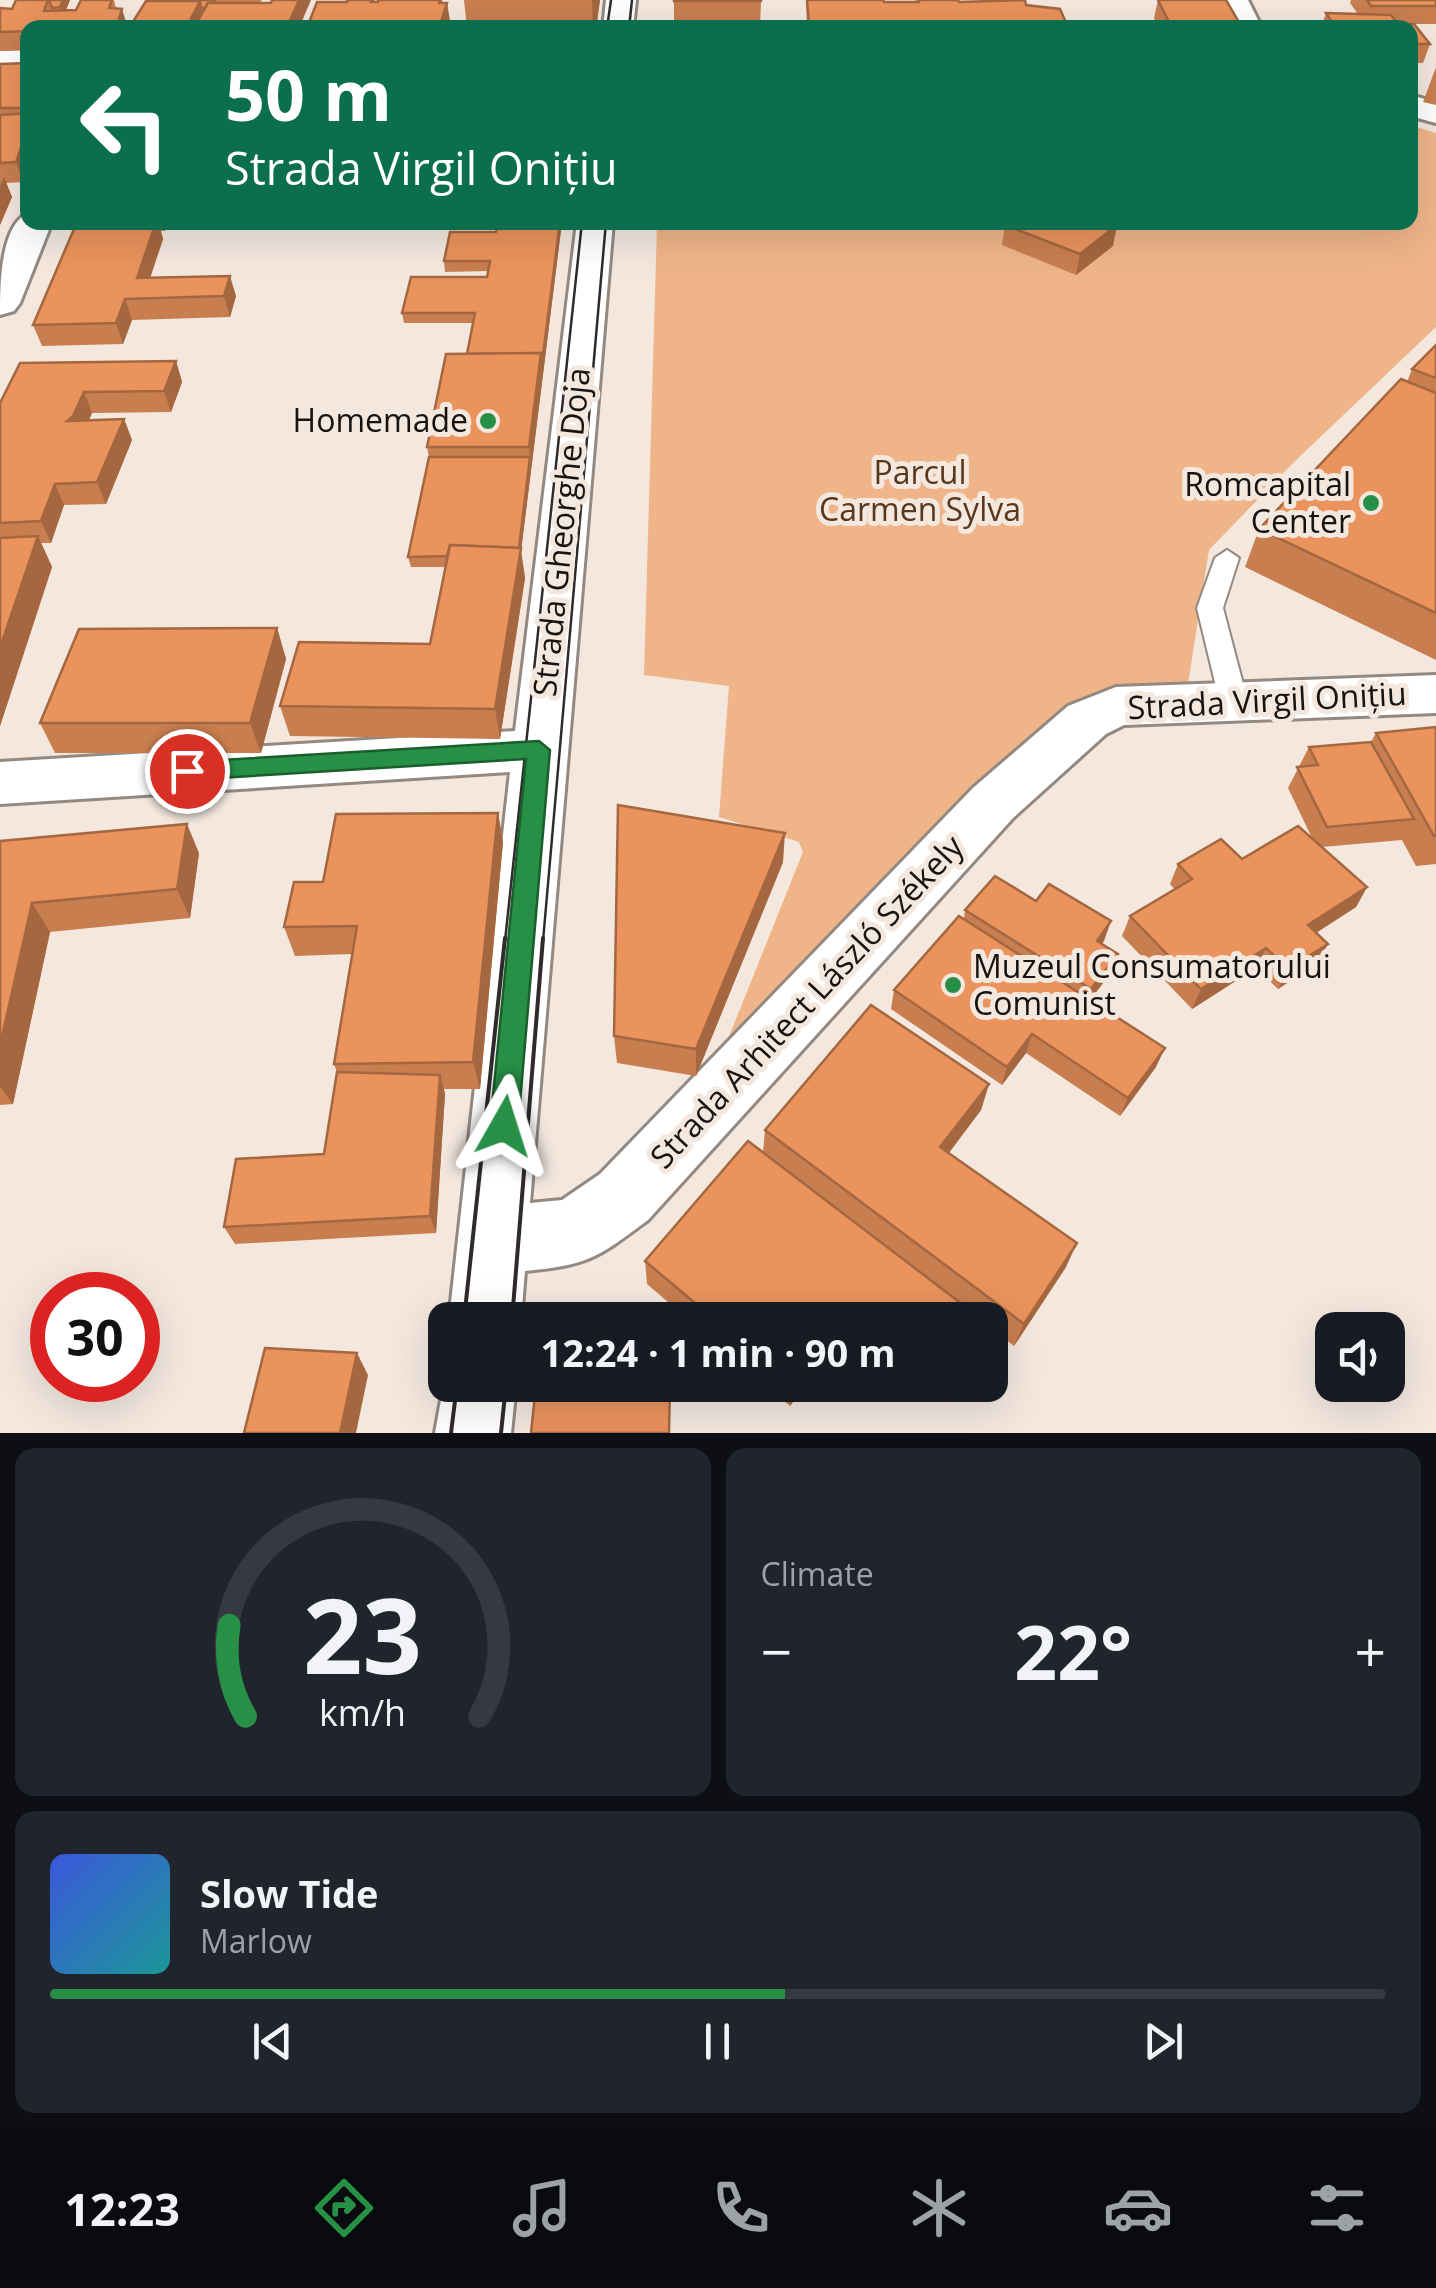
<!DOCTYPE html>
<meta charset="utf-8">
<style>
body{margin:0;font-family:"Open Sans",sans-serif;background:#20242c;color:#f1f3f6;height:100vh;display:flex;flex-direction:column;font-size:38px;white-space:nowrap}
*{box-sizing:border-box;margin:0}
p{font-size:32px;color:#9ea1a6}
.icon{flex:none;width:55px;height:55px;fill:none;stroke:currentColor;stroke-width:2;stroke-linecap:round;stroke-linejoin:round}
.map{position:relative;height:1433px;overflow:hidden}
.panel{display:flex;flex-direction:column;gap:15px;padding:15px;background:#0d0f14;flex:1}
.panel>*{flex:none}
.guide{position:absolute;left:20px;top:20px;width:1398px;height:210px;border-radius:20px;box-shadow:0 10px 40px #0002;background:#0b6e4f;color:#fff;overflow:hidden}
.fabs{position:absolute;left:1315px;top:1312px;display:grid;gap:20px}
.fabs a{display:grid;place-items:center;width:90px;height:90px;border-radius:20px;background:#171b24;box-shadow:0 10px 40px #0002;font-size:50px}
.speed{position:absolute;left:30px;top:1272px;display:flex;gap:20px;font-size:50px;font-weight:700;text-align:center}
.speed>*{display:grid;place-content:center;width:130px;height:130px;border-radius:50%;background:#171b24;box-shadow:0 10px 40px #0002;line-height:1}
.speed .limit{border:15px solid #d22;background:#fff;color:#111}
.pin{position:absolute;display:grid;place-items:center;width:85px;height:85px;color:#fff;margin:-42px;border:5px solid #fff;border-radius:50%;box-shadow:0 2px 10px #0007}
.me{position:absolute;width:110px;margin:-55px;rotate:6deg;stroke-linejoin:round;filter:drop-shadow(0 0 8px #0008)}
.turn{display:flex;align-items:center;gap:35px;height:210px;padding:0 40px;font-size:45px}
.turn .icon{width:130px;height:130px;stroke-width:2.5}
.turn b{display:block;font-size:70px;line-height:85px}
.big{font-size:75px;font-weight:700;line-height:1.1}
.panel .tile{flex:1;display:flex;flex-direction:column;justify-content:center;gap:15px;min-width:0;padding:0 35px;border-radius:20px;background:#20242c}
.panel .dial{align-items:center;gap:0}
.dial svg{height:260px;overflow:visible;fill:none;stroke:#363941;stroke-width:7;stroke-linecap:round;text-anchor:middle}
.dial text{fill:#f1f3f6;stroke:none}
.song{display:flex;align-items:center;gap:30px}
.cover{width:120px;height:120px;border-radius:15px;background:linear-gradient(135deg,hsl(230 70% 55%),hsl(180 70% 35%))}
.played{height:10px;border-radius:5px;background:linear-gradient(90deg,#289046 55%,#363941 55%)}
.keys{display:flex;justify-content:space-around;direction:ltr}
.heat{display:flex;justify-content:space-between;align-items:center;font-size:55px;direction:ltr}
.panel .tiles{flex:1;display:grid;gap:15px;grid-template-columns:1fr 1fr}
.tile:last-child{grid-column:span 2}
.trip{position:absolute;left:428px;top:1302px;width:580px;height:100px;border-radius:20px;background:#171b24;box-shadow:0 10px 40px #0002;font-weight:700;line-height:100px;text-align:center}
.dock{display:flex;height:160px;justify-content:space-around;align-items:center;background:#090b0e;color:#9ea1a6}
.dock .icon{width:70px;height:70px}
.dock .selected{color:#289046}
.dock b{font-size:45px;color:#f1f3f6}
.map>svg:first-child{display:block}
.green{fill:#efb589}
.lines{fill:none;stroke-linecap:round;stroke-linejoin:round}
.service-casing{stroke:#938981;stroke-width:4}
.minor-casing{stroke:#938981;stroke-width:6}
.service{fill:#fff;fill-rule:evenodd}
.minor{fill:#fff;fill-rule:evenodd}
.tram-far1{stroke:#302b29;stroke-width:2.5}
.tram{stroke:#302b29;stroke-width:4}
.wall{fill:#c97e4f}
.shaded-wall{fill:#a46740}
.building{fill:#ea935c;stroke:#a46740;stroke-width:2.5}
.route{fill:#289046;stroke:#1a5e2e;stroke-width:2.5}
.poi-dot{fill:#289046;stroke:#f3e7de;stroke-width:4}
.labels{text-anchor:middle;stroke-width:10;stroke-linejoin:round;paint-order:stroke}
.poi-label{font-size:32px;fill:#171311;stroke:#f3e7de;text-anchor:end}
.park-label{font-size:32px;fill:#59371d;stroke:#f3e7de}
.street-label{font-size:32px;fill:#171311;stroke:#f3e7de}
</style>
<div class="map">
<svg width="1436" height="1433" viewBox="0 0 1436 1433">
<rect width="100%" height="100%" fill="#f3e7de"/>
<!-- green -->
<path class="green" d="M 1410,125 L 1436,133 L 1436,327 L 1293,463 L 1209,550 L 1187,690 L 1092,698 L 718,1064 L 803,852 L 799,842 L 719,817 L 729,686 L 644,675 L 657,223 L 1410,222 Z"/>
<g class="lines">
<!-- service casing -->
<g class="service-casing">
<path id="service" d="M 1227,550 L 1239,558 L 1223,608 L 1248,703 L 1244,710 L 1224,710 L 1220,703 L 1197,608 L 1215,558 Z"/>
</g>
<!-- minor casing -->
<g class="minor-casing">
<g id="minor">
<path d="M 606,0 L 636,0 L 633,28 L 603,28 Z"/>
<path d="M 1218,0 L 1248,0 L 1262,28 L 1232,28 Z"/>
<path d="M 28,50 L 28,68 L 0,69 L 0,51 Z"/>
<path d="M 1410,95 L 1436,102 L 1436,123 L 1410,116 Z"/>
<path d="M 28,213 L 28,222 L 52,222 L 20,303 L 14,311 L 0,315 C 0,286 0,226 28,213 Z"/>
<path d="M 577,222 L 613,222 L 530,1203 L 562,1200 L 600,1174 L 973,788 L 1068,706 L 1116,687 L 1436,675 L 1436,713 L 1124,725 L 1106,734 L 1013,818 L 648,1220 C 597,1258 589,1265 525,1271 L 521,1320 L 449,1320 L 510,772 L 0,804 L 0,762 L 515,731 Z"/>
<path d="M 445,1378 L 445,1385 L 516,1385 L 511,1433 L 435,1433 Z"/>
</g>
</g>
<!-- service -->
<use href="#service" class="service"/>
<!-- minor -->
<use href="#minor" class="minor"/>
<!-- tram-far1 -->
<g class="tram-far1">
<path d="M 607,28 L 611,0"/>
<path d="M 629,28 L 632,0"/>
<path d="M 505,941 L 582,222"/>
<path d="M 543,941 L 606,222"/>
</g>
<!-- tram -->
<g class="tram">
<path d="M 464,1320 L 505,938"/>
<path d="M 512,1320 L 543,938"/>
<path d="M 451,1433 L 457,1385"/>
<path d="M 501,1433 L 506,1385"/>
</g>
</g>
<!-- wall -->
<g class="wall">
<path d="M 16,0 L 70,0 L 66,10 L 76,10 L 81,0 L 114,0 L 116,9 L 28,28 L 28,50 L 0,51 L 0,8 L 12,9 Z"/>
<path d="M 185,0 L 262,0 L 259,3 L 299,28 L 129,28 Z"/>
<path d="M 347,0 L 375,0 L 375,2 L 378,0 L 442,0 L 442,3 L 447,3 L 450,22 L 448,28 L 308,28 L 308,25 Z"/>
<path d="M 464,0 L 600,0 L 596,28 L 467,28 Z"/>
<path d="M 674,0 L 761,0 L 760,28 L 674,28 Z"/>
<path d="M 806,0 L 884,2 L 915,2 L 916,0 L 958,0 L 959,2 L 1025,0 L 1026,5 L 1067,25 L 1066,28 L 807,28 Z"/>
<path d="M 1158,0 L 1240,24 L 1239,28 L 1159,28 L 1154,18 Z"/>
<path d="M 1351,0 L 1436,0 L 1436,24 L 1414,24 L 1430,44 L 1423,63 L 1410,63 L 1410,28 L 1321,28 L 1326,13 L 1358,14 L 1350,3 Z"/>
<path d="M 28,63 L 28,169 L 23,182 L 6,183 L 12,197 L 0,225 L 0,64 Z"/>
<path d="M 1436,67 L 1436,105 L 1423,102 Z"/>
<path d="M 77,222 L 166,222 L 165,231 L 161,231 L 163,239 L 150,278 L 236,296 L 230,317 L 132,320 L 123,344 L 42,346 L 33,325 Z"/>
<path d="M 562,222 L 521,551 L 525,578 L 500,739 L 290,736 L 280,706 L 430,644 L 445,567 L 411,567 L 408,557 L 429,457 L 427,447 L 467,354 L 473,323 L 404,323 L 402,313 L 487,277 L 488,271 L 445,272 L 444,261 L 496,232 Z"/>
<path d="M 1005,225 L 1113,246 L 1076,275 L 1002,245 Z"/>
<path d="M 1436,345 L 1436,660 L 1245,567 L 1259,529 L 1407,382 L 1412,369 Z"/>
<path d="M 176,361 L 182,382 L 171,412 L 92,413 L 89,420 L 124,419 L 132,440 L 106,504 L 64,505 L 51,543 L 41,543 L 52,567 L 0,726 L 0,403 Z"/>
<path d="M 277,628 L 286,659 L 261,753 L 55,753 L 40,723 Z"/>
<path d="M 1436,727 L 1436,864 L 1416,866 L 1402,840 L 1322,847 L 1367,887 L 1356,907 L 1316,933 L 1317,963 L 1278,989 L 1256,968 L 1192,1009 L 1122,936 L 1130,916 L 1175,890 L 1170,884 L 1178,864 L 1242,859 L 1312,838 L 1288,788 L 1309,747 L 1371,742 L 1376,733 Z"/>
<path d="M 498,813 L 503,842 L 480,1089 L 444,1089 L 445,1094 L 436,1233 L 235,1244 L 224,1227 L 324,1154 L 337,1072 L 334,1064 L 352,954 L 295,956 L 284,927 L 323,882 Z"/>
<path d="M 0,841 L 199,853 L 190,918 L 50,932 L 13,1104 L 0,1105 Z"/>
<path d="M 783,862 L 696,1076 L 617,1063 L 614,1036 Z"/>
<path d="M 1036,901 L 1111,921 L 1102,944 L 1118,954 L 1110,974 L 1090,1000 L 1156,1067 L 1120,1116 L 1026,1053 L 1002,1085 L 891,1009 L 894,990 L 964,919 L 965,910 Z"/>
<path d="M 989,1084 L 981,1110 L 949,1153 L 1066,1267 L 1014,1346 L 990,1327 L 990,1320 L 980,1320 L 974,1315 L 972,1320 L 689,1320 L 647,1284 L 645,1261 L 763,1153 L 765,1130 Z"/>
<path d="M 765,1385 L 805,1385 L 790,1406 Z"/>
<path d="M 917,1385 L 933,1385 L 927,1393 Z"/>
</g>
<!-- shaded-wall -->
<g class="shaded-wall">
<path d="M 63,0 L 70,0 L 63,17 L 60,7 Z"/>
<path d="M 299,0 L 311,0 L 299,28 L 288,28 Z"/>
<path d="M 440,0 L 442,0 L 444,14 L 447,3 L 450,22 L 448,28 L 441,28 L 439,3 Z"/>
<path d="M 592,0 L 600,0 L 596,28 L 593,28 Z"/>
<path d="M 200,1 L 204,19 L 195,26 L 196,28 L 186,28 Z"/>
<path d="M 122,9 L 128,28 L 116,28 Z"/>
<path d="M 28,128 L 28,169 L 23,182 L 16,162 Z"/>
<path d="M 4,177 L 12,197 L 0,225 L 0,186 Z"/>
<path d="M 156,222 L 158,222 L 163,239 L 143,299 L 137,278 Z"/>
<path d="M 560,222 L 562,222 L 521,551 L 525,578 L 500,739 L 495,709 L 518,556 L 530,457 L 529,447 Z"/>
<path d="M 1117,225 L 1113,246 L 1076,275 L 1080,254 Z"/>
<path d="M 230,276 L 236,296 L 230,317 L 224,296 Z"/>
<path d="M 125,299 L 132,320 L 123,344 L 116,323 Z"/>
<path d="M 176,361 L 182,382 L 171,412 L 164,391 Z"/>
<path d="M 84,392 L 92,413 L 82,437 L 67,421 Z"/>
<path d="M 124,419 L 132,440 L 106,504 L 97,482 Z"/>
<path d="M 55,484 L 64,505 L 51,543 L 41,521 Z"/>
<path d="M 38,536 L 52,567 L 0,726 L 0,648 Z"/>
<path d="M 277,628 L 286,659 L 261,753 L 250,723 Z"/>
<path d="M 498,813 L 503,842 L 480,1089 L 473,1062 Z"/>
<path d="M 187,824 L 199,853 L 190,918 L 177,889 Z"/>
<path d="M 785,833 L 783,862 L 696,1076 L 696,1049 Z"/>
<path d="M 1367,887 L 1356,907 L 1297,945 L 1308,925 Z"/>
<path d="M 32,903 L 50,932 L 13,1104 L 0,1087 L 0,1046 Z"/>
<path d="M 1111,921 L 1104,941 L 1090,960 L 1097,941 Z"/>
<path d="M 1328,944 L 1317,963 L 1278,989 L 1288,969 Z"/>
<path d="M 1266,948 L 1256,968 L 1192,1009 L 1201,989 Z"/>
<path d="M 1118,954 L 1110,974 L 1084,1008 L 1091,989 Z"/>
<path d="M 1032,1034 L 1026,1053 L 1002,1085 L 1007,1067 Z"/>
<path d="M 1165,1048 L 1156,1067 L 1120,1116 L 1128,1098 Z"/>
<path d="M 440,1075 L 445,1094 L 436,1233 L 430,1216 Z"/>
<path d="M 989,1084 L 981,1110 L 934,1172 L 940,1147 Z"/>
<path d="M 1077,1243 L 1066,1267 L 1014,1346 L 1024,1324 Z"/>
<path d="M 851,1307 L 849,1320 L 842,1320 Z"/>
<path d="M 357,1353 L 368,1375 L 356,1433 L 340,1433 Z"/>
<path d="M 792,1385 L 805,1385 L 790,1406 Z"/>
</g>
<!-- building -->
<g class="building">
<path d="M 16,0 L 48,0 L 44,11 L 76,10 L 81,0 L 112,0 L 109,8 L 122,9 L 116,28 L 28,28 L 28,31 L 0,32 L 0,8 L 12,9 Z"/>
<path d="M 49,0 L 63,0 L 60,7 L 52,8 Z"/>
<path d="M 185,0 L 215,0 L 213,3 L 208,3 L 205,8 L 201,8 L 200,1 L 184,1 Z"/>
<path d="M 272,0 L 299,0 L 288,25 L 195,26 L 208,3 L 271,3 Z"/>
<path d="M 347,0 L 372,0 L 371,2 L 378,2 L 378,0 L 440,0 L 439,3 L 447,3 L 440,25 L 308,25 L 317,2 L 347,2 Z"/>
<rect x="674" y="0" width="87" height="1"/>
<path d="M 807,0 L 883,0 L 884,2 L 919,2 L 919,0 L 958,0 L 959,2 L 1025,0 L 1026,5 L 1060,9 L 1067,25 L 809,25 Z"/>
<path d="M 1158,0 L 1226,0 L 1240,24 L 1170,24 Z"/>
<path d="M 1367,0 L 1436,0 L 1436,6 L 1371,6 Z"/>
<path d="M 146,1 L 200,1 L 186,28 L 129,28 Z"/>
<path d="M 1326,13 L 1391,15 L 1398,24 L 1414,24 L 1430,44 L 1410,44 L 1410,28 L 1336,28 Z"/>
<path d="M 28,63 L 28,108 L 0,108 L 0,64 Z"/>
<path d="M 28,113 L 28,128 L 16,162 L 0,163 L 0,115 Z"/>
<path d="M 77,222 L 156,222 L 137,278 L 230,276 L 224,296 L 125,299 L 116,323 L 33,325 Z"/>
<path d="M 498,222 L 560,222 L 542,363 L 541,353 L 467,354 L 475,313 L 402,313 L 411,277 L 487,277 L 490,261 L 444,261 L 450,232 L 496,232 Z"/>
<path d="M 1008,222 L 1110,222 L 1117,225 L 1080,254 L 1005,225 Z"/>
<path d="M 1436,345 L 1436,378 L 1412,369 Z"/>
<path d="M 541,353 L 529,447 L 427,447 L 446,354 Z"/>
<path d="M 176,361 L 164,391 L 84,392 L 73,416 L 67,421 L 124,419 L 97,482 L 55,484 L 41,521 L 0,523 L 0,403 L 20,363 Z"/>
<path d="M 1401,379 L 1436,393 L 1436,613 L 1259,529 Z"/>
<path d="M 429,457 L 530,457 L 519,548 L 450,545 L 447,556 L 408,557 Z"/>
<path d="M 38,536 L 0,648 L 0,538 Z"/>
<path d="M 450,545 L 521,548 L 495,709 L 280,706 L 299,642 L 430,644 Z"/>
<path d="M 277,628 L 250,723 L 40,723 L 79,629 Z"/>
<path d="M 1436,727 L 1436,836 L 1434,836 L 1376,733 Z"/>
<path d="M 1371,742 L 1414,819 L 1327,827 L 1297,767 L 1318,765 L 1309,747 Z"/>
<path d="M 618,805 L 785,833 L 696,1049 L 614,1036 Z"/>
<path d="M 498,813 L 473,1062 L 334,1064 L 357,926 L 284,927 L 294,882 L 323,882 L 336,814 Z"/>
<path d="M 187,824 L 177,889 L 32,903 L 0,1046 L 0,841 Z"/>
<path d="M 1298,826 L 1367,887 L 1308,925 L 1328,944 L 1288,969 L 1266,948 L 1201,989 L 1130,916 L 1192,879 L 1178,864 L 1221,839 L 1242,859 Z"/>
<path d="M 995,876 L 1036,901 L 1049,884 L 1111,921 L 1097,941 L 1118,954 L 1091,989 L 965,910 Z"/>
<path d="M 959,916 L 1165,1048 L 1128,1098 L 1032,1034 L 1007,1067 L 894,990 Z"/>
<path d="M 871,1005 L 989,1084 L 940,1147 L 1077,1243 L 1024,1324 L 765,1130 Z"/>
<path d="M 337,1072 L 440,1075 L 430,1216 L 224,1227 L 236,1159 L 324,1154 Z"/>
<path d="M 748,1141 L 975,1314 L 970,1320 L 867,1320 L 851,1307 L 842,1320 L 715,1320 L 645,1261 Z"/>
<path d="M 265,1348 L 357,1353 L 340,1433 L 244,1433 Z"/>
<path d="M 536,1385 L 670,1385 L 669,1433 L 531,1433 Z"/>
</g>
<!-- route -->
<path class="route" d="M 539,741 L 550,750 L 518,1126 L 514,1136 L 504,1140 L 494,1136 L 490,1126 L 526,759 L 187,780 L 175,771 L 187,762 Z"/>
<!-- markers -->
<g class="poi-dot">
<circle cx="488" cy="421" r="10"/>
<circle cx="1371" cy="503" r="10"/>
<circle cx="953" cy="985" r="10"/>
</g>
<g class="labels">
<!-- poi labels -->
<g class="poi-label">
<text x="468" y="432">Homemade</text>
<text x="1351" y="496">Romcapital<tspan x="1351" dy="37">Center</tspan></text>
<text x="973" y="978" text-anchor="start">Muzeul Consumatorului<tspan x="973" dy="37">Comunist</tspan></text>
</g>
<!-- park labels -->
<g class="park-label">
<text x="920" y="484">Parcul<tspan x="920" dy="37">Carmen Sylva</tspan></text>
</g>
<!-- street labels -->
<g class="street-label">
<text transform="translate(562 532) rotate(-84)" y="11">Strada Gheorghe Doja</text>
<text transform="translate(1267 701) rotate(-3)" y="11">Strada Virgil Onițiu</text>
<text transform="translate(807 1002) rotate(-47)" y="11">Strada Arhitect László Székely</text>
</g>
</g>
</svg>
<div class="fabs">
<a><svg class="icon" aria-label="sound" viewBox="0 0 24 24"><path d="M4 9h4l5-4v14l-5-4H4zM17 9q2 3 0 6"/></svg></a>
</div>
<div class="speed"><div class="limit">30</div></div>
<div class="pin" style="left:187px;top:771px;background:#d93025"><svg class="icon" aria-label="arrive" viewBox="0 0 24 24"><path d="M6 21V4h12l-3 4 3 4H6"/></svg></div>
<svg class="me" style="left:504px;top:1126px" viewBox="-20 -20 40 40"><path d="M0-17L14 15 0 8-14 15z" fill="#289046" stroke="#fff" stroke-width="4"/></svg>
<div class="trip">12:24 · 1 min · 90 m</div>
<div class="guide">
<div class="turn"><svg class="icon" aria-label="left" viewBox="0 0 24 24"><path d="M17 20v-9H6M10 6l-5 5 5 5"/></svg><div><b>50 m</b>Strada Virgil Onițiu</div></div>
</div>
</div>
<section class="panel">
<div class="tiles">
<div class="tile dial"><svg viewBox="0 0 100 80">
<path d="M14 69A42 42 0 1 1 86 69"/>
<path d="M14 69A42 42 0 0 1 9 41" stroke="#289046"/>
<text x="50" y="56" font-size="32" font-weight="700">23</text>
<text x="50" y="72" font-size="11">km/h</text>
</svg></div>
<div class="tile"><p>Climate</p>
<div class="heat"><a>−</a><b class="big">22°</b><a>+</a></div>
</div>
<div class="tile">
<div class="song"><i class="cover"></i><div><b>Slow Tide</b><p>Marlow</p></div></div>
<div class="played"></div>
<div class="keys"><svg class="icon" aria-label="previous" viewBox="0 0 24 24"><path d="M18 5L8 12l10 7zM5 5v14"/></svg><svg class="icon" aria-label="pause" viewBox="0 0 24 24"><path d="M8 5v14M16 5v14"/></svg><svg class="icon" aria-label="next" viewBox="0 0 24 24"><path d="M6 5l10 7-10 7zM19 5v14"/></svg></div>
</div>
</div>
</section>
<nav class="dock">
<b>12:23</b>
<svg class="icon selected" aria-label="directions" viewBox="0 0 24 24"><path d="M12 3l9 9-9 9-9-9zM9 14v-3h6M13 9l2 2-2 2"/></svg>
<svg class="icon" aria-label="music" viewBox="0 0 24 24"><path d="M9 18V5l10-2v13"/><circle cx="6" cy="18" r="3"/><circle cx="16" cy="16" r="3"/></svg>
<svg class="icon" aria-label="phone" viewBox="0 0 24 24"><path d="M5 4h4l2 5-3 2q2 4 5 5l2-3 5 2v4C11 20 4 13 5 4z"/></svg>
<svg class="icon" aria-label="climate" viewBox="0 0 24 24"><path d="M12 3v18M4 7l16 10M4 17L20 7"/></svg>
<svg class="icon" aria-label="car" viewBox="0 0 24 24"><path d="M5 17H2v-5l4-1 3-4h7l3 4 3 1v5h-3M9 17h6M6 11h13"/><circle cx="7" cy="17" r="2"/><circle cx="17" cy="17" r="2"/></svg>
<svg class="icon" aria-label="filters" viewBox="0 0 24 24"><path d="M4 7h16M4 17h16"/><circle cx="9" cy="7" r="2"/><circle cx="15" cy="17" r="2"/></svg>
</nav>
